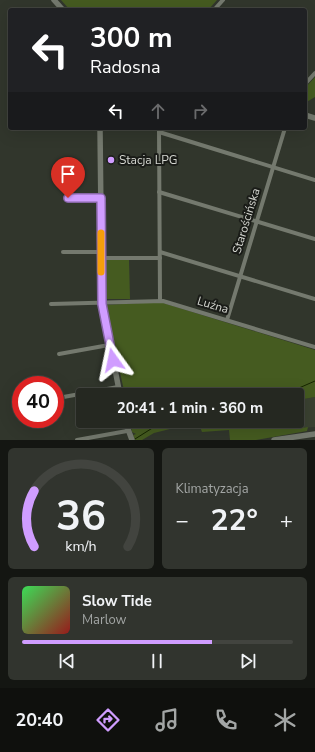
<!DOCTYPE html>
<html lang="pl">
<meta charset="utf-8">
<style>
body{margin:0;font-family:"Nunito Sans",sans-serif;background:#31342e;color:#f1f3f6;height:100vh;display:flex;flex-direction:column;font-size:15px;white-space:nowrap}
*{box-sizing:border-box;margin:0}
p{font-size:13px;color:#a3a6a5}
.icon{flex:none;width:22px;height:22px;fill:none;stroke:currentColor;stroke-width:2;stroke-linecap:round;stroke-linejoin:round}
.map{position:relative;height:440px;overflow:hidden}
.drawer{display:flex;flex-direction:column;gap:8px;padding:8px;background:#141612;flex:1}
.drawer>*{flex:none}
.top-card{position:absolute;left:8px;top:8px;width:299px;height:122px;border-radius:4px;box-shadow:0 4px 16px #0002,0 0 0 1px #42443f;background:#202124;color:#fff;overflow:hidden}
.speed{position:absolute;left:12px;top:376px;display:flex;gap:8px;font-size:20px;font-weight:700;text-align:center}
.speed>*{display:grid;place-content:center;width:52px;height:52px;border-radius:50%;background:#252821;box-shadow:0 4px 16px #0002,0 0 0 1px #42443f;line-height:1}
.speed .limit{border:6px solid #d22;background:#fff;color:#111}
.pin{position:absolute;display:grid;place-items:center;width:34px;height:34px;color:#fff;margin:-41px -17px;border-radius:50% 50% 50% 0;rotate:-45deg;box-shadow:0 0 4px #0007}
.pin .icon{rotate:45deg}
.me{position:absolute;width:44px;margin:-22px;rotate:348deg;stroke-linejoin:round;filter:drop-shadow(0 0 3px #0008)}
.turn{display:flex;align-items:center;gap:14px;height:84px;padding:0 16px;font-size:18px}
.turn .icon{width:52px;height:52px;stroke-width:2.5}
.turn b{display:block;font-size:28px;line-height:34px}
.lanes{display:flex;align-items:center;height:38px;padding:0 16px;background:#0003;justify-content:center;gap:20px;direction:ltr}
.lanes .off{opacity:.35}
.big{font-size:30px;font-weight:700;line-height:1.1}
.drawer .card{flex:1;display:flex;flex-direction:column;justify-content:center;gap:6px;min-width:0;padding:0 14px;border-radius:6px;background:#31342e}
.drawer .dial{align-items:center;gap:0}
.dial svg{height:104px;overflow:visible;fill:none;stroke:#42443f;stroke-width:7;stroke-linecap:round;text-anchor:middle}
.dial text{fill:#f1f3f6;stroke:none}
.song{display:flex;align-items:center;gap:12px}
.cover{width:48px;height:48px;border-radius:6px;background:linear-gradient(135deg,hsl(130 70% 55%),hsl(0 70% 35%))}
.played{height:4px;border-radius:2px;background:linear-gradient(90deg,#d09dff 70%,#42443f 70%)}
.keys{display:flex;justify-content:space-around;direction:ltr}
.heat{display:flex;justify-content:space-between;align-items:center;font-size:22px;direction:ltr}
.drawer .tiles{flex:1;display:grid;gap:8px;grid-template-columns:1fr 1fr}
.card:last-child{grid-column:span 2}
.trip{position:absolute;left:76px;top:388px;width:228px;height:40px;border-radius:4px;background:#252821;box-shadow:0 4px 16px #0002,0 0 0 1px #42443f;font-weight:700;line-height:40px;text-align:center}
.dock{display:flex;height:64px;justify-content:space-around;align-items:center;background:#0f100d;color:#a3a6a5}
.dock .icon{width:28px;height:28px}
.dock .on{color:#d09dff}
.dock b{font-size:18px;color:#f1f3f6}
.map>svg:first-child{display:block}
.built{fill:#3a4131}
.green{fill:#455b20}
.lines{fill:none;stroke-linecap:round;stroke-linejoin:round}
.stream{stroke:#162500;stroke-width:1}
.street{stroke:#74796e;stroke-width:4}
.secondary{stroke:#74796e;stroke-width:5.5}
.route-casing{stroke:#8766a6;stroke-width:10}
.route{stroke:#d09dff;stroke-width:7}
.slow{stroke:#f59e0b;stroke-width:7}
.poi-dot{fill:#d09dff;stroke:#1a1c18;stroke-width:1.5}
.labels{text-anchor:middle;stroke-width:4;stroke-linejoin:round;paint-order:stroke}
.poi-label{font-size:12px;fill:#d5d7d1;stroke:#1a1c18;text-anchor:start}
.street-label{font-size:12px;fill:#d5d7d1;stroke:#1a1c18}
</style>
<div class="map">
<svg width="315" height="440" viewBox="0 0 315 440">
<rect width="100%" height="100%" fill="#31362c"/>
<!-- built -->
<path class="built" d="M 315,397 L 315,427 L 302,428 L 300,405 L 305,404 L 304,399 Z"/>
<!-- green -->
<g class="green">
<path d="M 61,0 L 217,0 L 208,10 L 70,10 Z"/>
<path d="M 315,77 L 315,97 L 305,103 L 305,88 Z"/>
<path d="M 106,260 L 129,260 L 130,299 L 107,299 Z"/>
<path d="M 160,302 L 315,350 L 315,397 L 304,399 L 305,404 L 300,405 L 302,428 L 308,427 L 307,431 L 256,440 L 230,440 L 229,430 L 202,432 L 198,422 L 154,433 L 142,440 L 135,440 L 133,435 L 136,434 L 132,432 L 130,421 L 297,421 L 297,395 L 125,395 L 105,305 Z"/>
</g>
<g class="lines">
<!-- stream -->
<g class="stream">
<path d="M 283,395 L 315,381"/>
<path d="M 135,439 L 154,427 L 174,421"/>
</g>
<!-- street -->
<g class="street">
<path d="M 214,10 L 223,0"/>
<path d="M 305,84 L 315,73"/>
<path d="M 159,128 L 160,300"/>
<path d="M 159,132 L 315,180"/>
<path d="M 159,192 L 315,239"/>
<path d="M 68,198 L 101,198"/>
<path d="M 63,252 L 101,252"/>
<path d="M 160,252 L 315,299"/>
<path d="M 101,258 L 160,258"/>
<path d="M 51,304 L 163,301 L 315,347"/>
<path d="M 227,320 L 285,128"/>
<path d="M 59,354 L 109,345"/>
<path d="M 58,398 L 118,387"/>
<path d="M 77,440 L 127,431"/>
</g>
<!-- secondary -->
<g class="secondary">
<path d="M 54,0 L 63,10"/>
<path d="M 305,115 L 315,118"/>
<path d="M 100,128 L 102,303 L 120,395"/>
<path d="M 125,421 L 132,440"/>
<path d="M 274,440 L 315,434"/>
</g>
</g>
<g class="lines">
<!-- route casing -->
<g class="route-casing">
<path id="route" d="M 68,198 L 101,198 L 102,304 L 113,360"/>
</g>
<!-- route -->
<use href="#route" class="route"/>
<!-- slow -->
<path class="slow" d="M 101,233 L 101,272"/>
</g>
<!-- markers -->
<circle class="poi-dot" cx="111" cy="160" r="4"/>
<g class="labels">
<!-- poi labels -->
<g class="poi-label">
<text x="119" y="164">Stacja LPG</text>
</g>
<!-- street labels -->
<g class="street-label">
<text transform="translate(246 221) rotate(-73)" y="4">Starościńska</text>
<text transform="translate(213 305) rotate(17)" y="4">Luźna</text>
</g>
</g>
</svg>
<div class="speed"><div class="limit">40</div></div>
<div class="pin" style="left:68px;top:198px;background:#d93025"><svg class="icon" aria-label="arrive" viewBox="0 0 24 24"><path d="M6 21V4h12l-3 4 3 4H6"/></svg></div>
<svg class="me" style="left:113px;top:360px" viewBox="-20 -20 40 40"><path d="M0-17L14 15 0 8-14 15z" fill="#d09dff" stroke="#fff" stroke-width="4"/></svg>
<div class="trip">20:41 · 1 min · 360 m</div>
<div class="top-card">
<div class="turn"><svg class="icon" aria-label="left" viewBox="0 0 24 24"><path d="M17 20v-9H6M10 6l-5 5 5 5"/></svg><div><b>300 m</b>Radosna</div></div>
<div class="lanes"><svg class="icon" aria-label="left" viewBox="0 0 24 24"><path d="M17 20v-9H6M10 6l-5 5 5 5"/></svg><svg class="icon off" aria-label="ahead" viewBox="0 0 24 24"><path d="M12 20V5M6 11l6-6 6 6"/></svg><svg class="icon off" aria-label="right" viewBox="0 0 24 24"><path d="M7 20v-9h11M14 6l5 5-5 5"/></svg></div>
</div>
</div>
<section class="drawer">
<div class="tiles">
<div class="card dial"><svg viewBox="0 0 100 80">
<path d="M14 69A42 42 0 1 1 86 69"/>
<path d="M14 69A42 42 0 0 1 14 26" stroke="#d09dff"/>
<text x="50" y="56" font-size="32" font-weight="700">36</text>
<text x="50" y="72" font-size="11">km/h</text>
</svg></div>
<div class="card"><p>Klimatyzacja</p>
<div class="heat"><a>−</a><b class="big">22°</b><a>+</a></div>
</div>
<div class="card">
<div class="song"><i class="cover"></i><div><b>Slow Tide</b><p>Marlow</p></div></div>
<div class="played"></div>
<div class="keys"><svg class="icon" aria-label="previous" viewBox="0 0 24 24"><path d="M18 5L8 12l10 7zM5 5v14"/></svg><svg class="icon" aria-label="pause" viewBox="0 0 24 24"><path d="M8 5v14M16 5v14"/></svg><svg class="icon" aria-label="next" viewBox="0 0 24 24"><path d="M6 5l10 7-10 7zM19 5v14"/></svg></div>
</div>
</div>
</section>
<nav class="dock">
<b>20:40</b>
<svg class="icon on" aria-label="directions" viewBox="0 0 24 24"><path d="M12 3l9 9-9 9-9-9zM9 14v-3h6M13 9l2 2-2 2"/></svg>
<svg class="icon" aria-label="music" viewBox="0 0 24 24"><path d="M9 18V5l10-2v13"/><circle cx="6" cy="18" r="3"/><circle cx="16" cy="16" r="3"/></svg>
<svg class="icon" aria-label="phone" viewBox="0 0 24 24"><path d="M5 4h4l2 5-3 2q2 4 5 5l2-3 5 2v4C11 20 4 13 5 4z"/></svg>
<svg class="icon" aria-label="climate" viewBox="0 0 24 24"><path d="M12 3v18M4 7l16 10M4 17L20 7"/></svg>
</nav>
